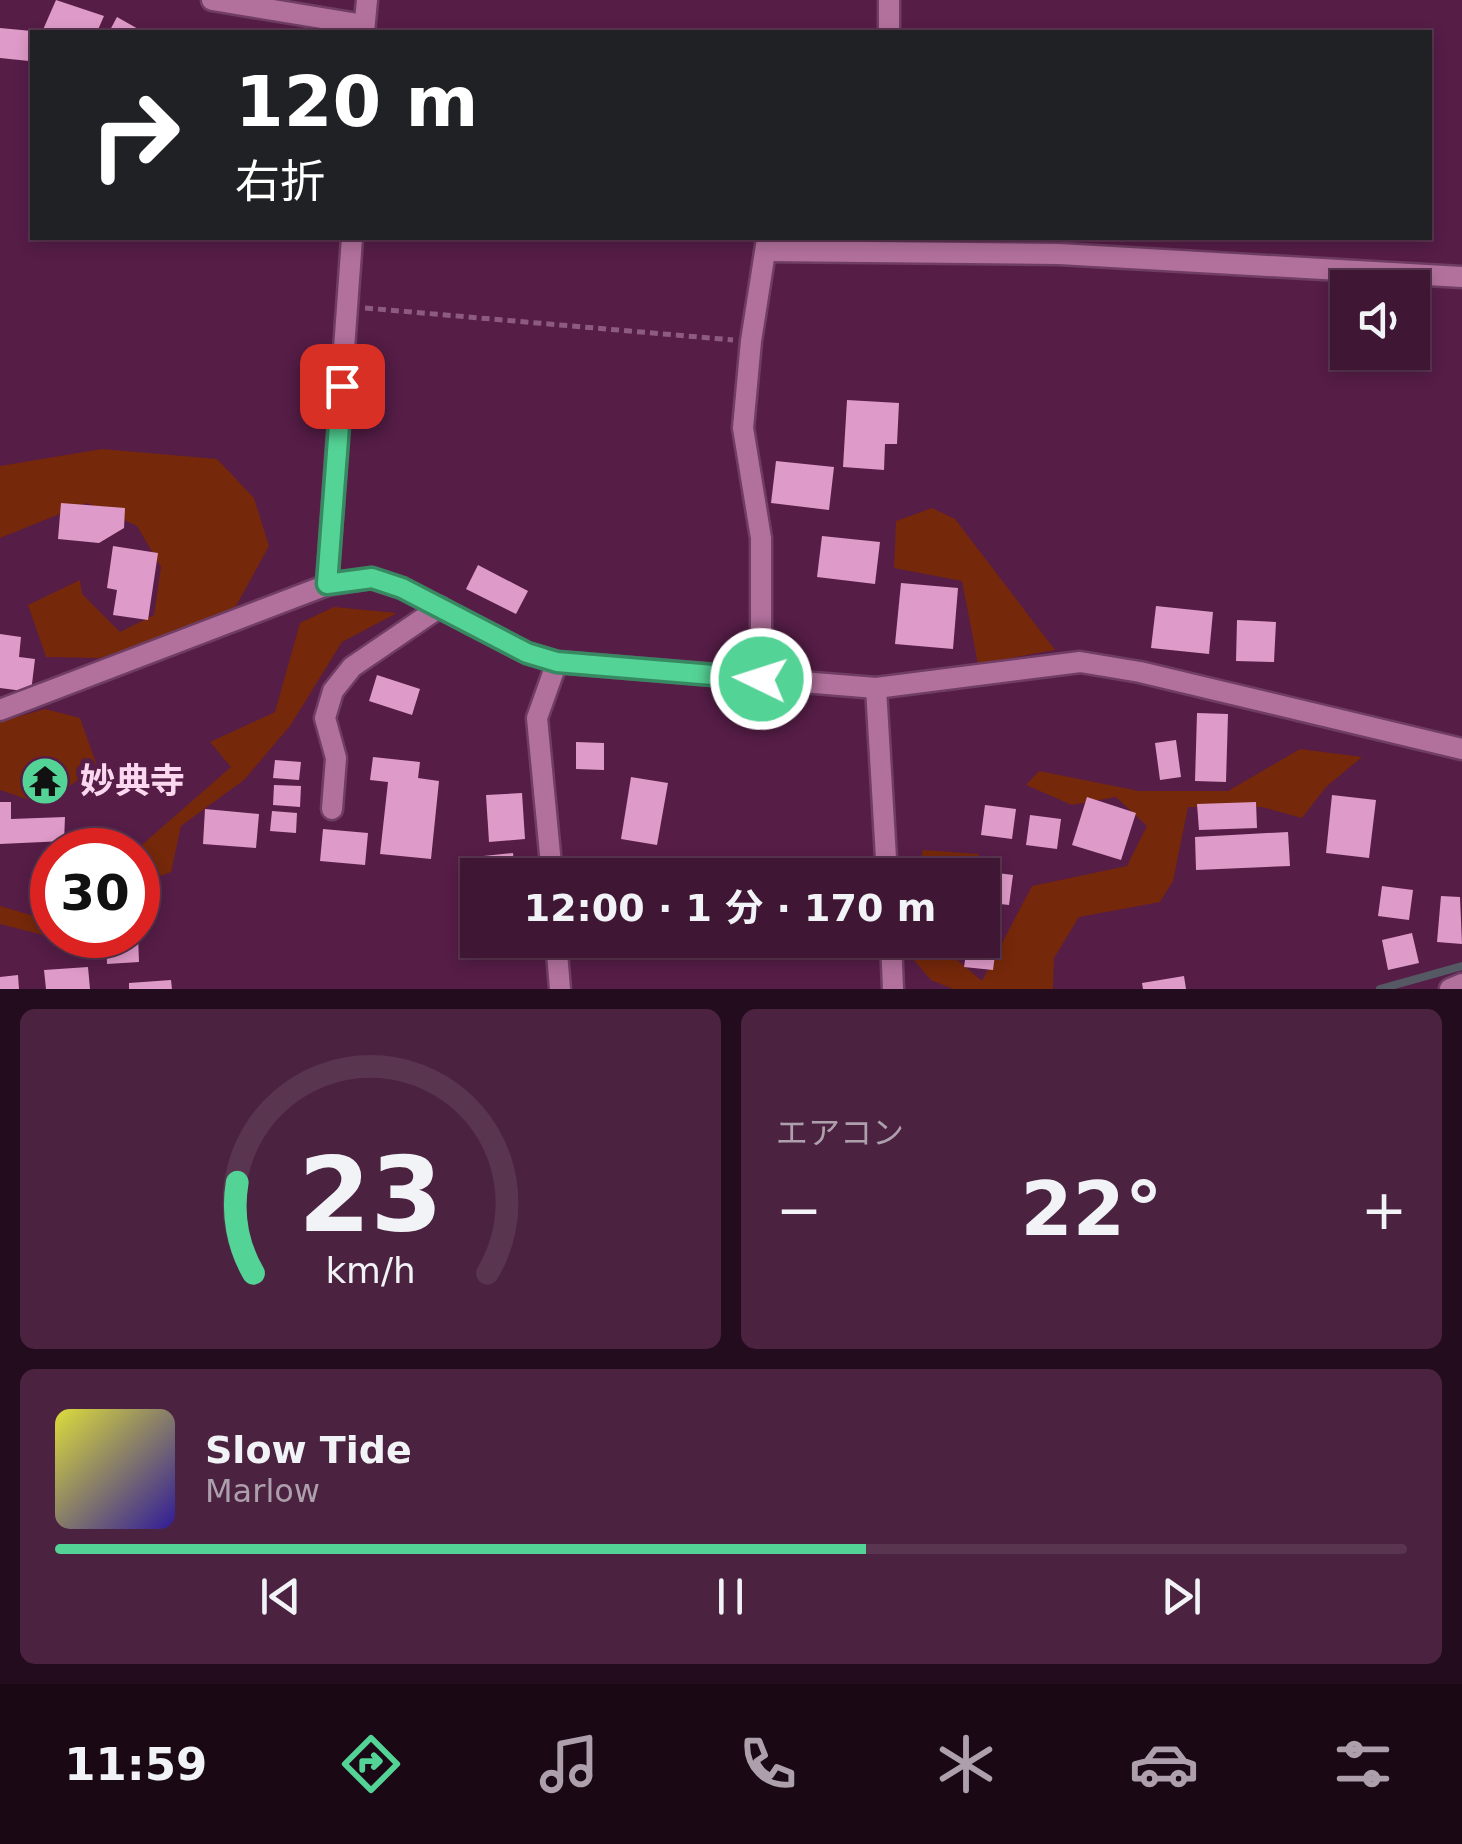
<!DOCTYPE html>
<html lang="ja">
<meta charset="utf-8">
<style>
body{margin:0;font-family:"DejaVu Sans","Noto Sans JP",sans-serif;background:#4b2341;color:#f1f3f6;height:100vh;display:flex;flex-direction:column;font-size:38px;white-space:nowrap}
*{box-sizing:border-box;margin:0}
p{font-size:32px;color:#ae9fad}
.icon{flex:none;width:55px;height:55px;fill:none;stroke:currentColor;stroke-width:2;stroke-linecap:round;stroke-linejoin:round}
.map{position:relative;height:989px;overflow:hidden}
.sheet{display:flex;flex-direction:column;gap:20px;padding:20px;background:#230c1d;flex:1}
.sheet>*{flex:none}
.top-card{position:absolute;left:30px;top:30px;width:1402px;height:210px;border-radius:0px;box-shadow:0 5px 15px #0003,0 0 0 2px #593550;background:#202124;color:#fff;overflow:hidden}
.fabs{position:absolute;left:1330px;top:270px;display:grid;gap:20px}
.fabs a{display:grid;place-items:center;width:100px;height:100px;border-radius:0px;background:#401635;box-shadow:0 5px 15px #0003,0 0 0 2px #593550;font-size:50px}
.speed{position:absolute;left:30px;top:828px;display:flex;gap:20px;font-size:50px;font-weight:700;text-align:center}
.speed>*{display:grid;place-content:center;width:130px;height:130px;border-radius:50%;background:#401635;box-shadow:0 5px 15px #0003,0 0 0 2px #593550;line-height:1}
.speed .limit{border:15px solid #d22;background:#fff;color:#111}
.pin{position:absolute;display:grid;place-items:center;width:85px;height:85px;color:#fff;margin:-42px;border-radius:20px;box-shadow:0 5px 15px #0006}
.me{position:absolute;width:110px;margin:-55px;rotate:274deg;stroke-linejoin:round;filter:drop-shadow(0 0 8px #0008)}
.turn{display:flex;align-items:center;gap:35px;height:210px;padding:0 40px;font-size:45px}
.turn .icon{width:130px;height:130px;stroke-width:2.5}
.turn b{display:block;font-size:70px;line-height:85px}
.big{font-size:75px;font-weight:700;line-height:1.1}
.sheet .widget{flex:1;display:flex;flex-direction:column;justify-content:center;gap:15px;min-width:0;padding:0 35px;border-radius:15px;background:#4b2341}
.sheet .dial{align-items:center;gap:0}
.dial svg{height:260px;overflow:visible;fill:none;stroke:#593550;stroke-width:7;stroke-linecap:round;text-anchor:middle}
.dial text{fill:#f1f3f6;stroke:none}
.song{display:flex;align-items:center;gap:30px}
.cover{width:120px;height:120px;border-radius:15px;background:linear-gradient(135deg,hsl(60 70% 55%),hsl(250 70% 35%))}
.played{height:10px;border-radius:5px;background:linear-gradient(90deg,#54d396 60%,#593550 60%)}
.keys{display:flex;justify-content:space-around;direction:ltr}
.heat{display:flex;justify-content:space-between;align-items:center;font-size:55px;direction:ltr}
.sheet .tiles{flex:1;display:grid;gap:20px;grid-template-columns:1fr 1fr}
.widget:last-child{grid-column:span 2}
.trip{position:absolute;left:460px;top:858px;width:540px;height:100px;border-radius:0px;background:#401635;box-shadow:0 5px 15px #0003,0 0 0 2px #593550;font-weight:700;line-height:100px;text-align:center}
.dock{display:flex;height:160px;justify-content:space-around;align-items:center;background:#1a0915;color:#ae9fad}
.dock .icon{width:70px;height:70px}
.dock .active{color:#54d396}
.dock b{font-size:45px;color:#f1f3f6}
.map>svg:first-child{display:block}
.green{fill:#75280a}
.lines{fill:none;stroke-linecap:round;stroke-linejoin:round}
.stream{stroke:#555964;stroke-width:8}
.building{fill:#de9ac8}
.minor-casing{stroke:#703d64;stroke-width:25}
.path{stroke:#8d5b7f;stroke-width:5;stroke-dasharray:8 5;stroke-linecap:butt}
.minor{stroke:#b2719d;stroke-width:20}
.route-casing{stroke:#378962;stroke-width:25}
.route{stroke:#54d396;stroke-width:18}
.labels{text-anchor:middle;stroke-width:10;stroke-linejoin:round;paint-order:stroke}
.poi-label{font-size:35px;font-weight:bold;fill:#fcd8f0;stroke:#561d47;text-anchor:start}
</style>
<div class="map">
<svg width="1462" height="989" viewBox="0 0 1462 989">
<rect width="100%" height="100%" fill="#561d47"/>
<!-- green -->
<g class="green">
<path d="M 102,449 L 217,459 L 254,498 L 269,546 L 236,606 L 169,636 L 100,658 L 46,657 L 28,605 L 80,580 L 82,594 L 120,632 L 154,615 L 161,567 L 137,526 L 87,503 L 0,538 L 0,466 Z"/>
<path d="M 932,508 L 955,519 L 1055,650 L 978,664 L 962,581 L 894,568 L 896,521 Z"/>
<path d="M 334,607 L 397,613 L 342,642 L 290,726 L 244,780 L 181,826 L 171,872 L 138,884 L 136,850 L 231,767 L 210,742 L 275,712 L 300,623 Z"/>
<path d="M 45,709 L 80,718 L 97,766 L 44,805 L 0,790 L 0,722 Z"/>
<path d="M 1300,749 L 1362,757 L 1326,787 L 1302,818 L 1262,807 L 1188,807 L 1173,881 L 1160,902 L 1079,917 L 1054,958 L 1053,989 L 953,989 L 931,980 L 906,951 L 907,940 L 947,940 L 944,949 L 982,981 L 1032,886 L 1127,866 L 1147,826 L 1116,797 L 1072,805 L 1026,785 L 1039,771 L 1139,791 L 1228,791 Z"/>
<path d="M 923,850 L 979,854 L 971,875 L 917,875 Z"/>
<path d="M 0,906 L 41,918 L 52,911 L 52,930 L 43,935 L 0,924 Z"/>
</g>
<g class="lines">
<!-- stream -->
<path class="stream" d="M 1380,989 L 1462,966"/>
</g>
<!-- building -->
<g class="building">
<path d="M 56,0 L 104,16 L 97,32 L 42,32 Z"/>
<path d="M 117,17 L 140,30 L 138,32 L 109,32 Z"/>
<path d="M 0,28 L 32,31 L 29,61 L 0,58 Z"/>
<path d="M 847,400 L 899,403 L 897,444 L 885,444 L 884,470 L 843,467 Z"/>
<path d="M 776,461 L 834,467 L 829,510 L 771,503 Z"/>
<path d="M 61,503 L 125,508 L 124,528 L 99,543 L 58,539 Z"/>
<path d="M 822,536 L 880,542 L 875,584 L 817,577 Z"/>
<path d="M 113,546 L 158,553 L 148,620 L 113,615 L 117,590 L 107,588 Z"/>
<path d="M 478,565 L 528,591 L 516,614 L 466,589 Z"/>
<path d="M 901,583 L 958,588 L 953,649 L 895,644 Z"/>
<path d="M 1156,606 L 1213,612 L 1209,654 L 1151,648 Z"/>
<path d="M 1237,620 L 1276,622 L 1274,662 L 1236,661 Z"/>
<path d="M 0,634 L 21,637 L 19,657 L 35,659 L 31,692 L 0,688 Z"/>
<path d="M 377,675 L 420,689 L 412,715 L 369,701 Z"/>
<path d="M 1197,713 L 1228,714 L 1226,782 L 1195,781 Z"/>
<path d="M 1176,740 L 1181,777 L 1160,780 L 1155,743 Z"/>
<path d="M 576,742 L 604,743 L 604,770 L 576,769 Z"/>
<path d="M 373,757 L 420,762 L 418,778 L 439,781 L 431,859 L 380,854 L 388,782 L 370,780 Z"/>
<path d="M 275,760 L 301,762 L 299,780 L 273,778 Z"/>
<path d="M 631,777 L 668,783 L 657,845 L 621,839 Z"/>
<path d="M 274,785 L 301,786 L 300,807 L 273,805 Z"/>
<path d="M 522,793 L 525,839 L 489,842 L 486,795 Z"/>
<path d="M 1332,795 L 1376,800 L 1369,858 L 1326,853 Z"/>
<path d="M 1087,797 L 1136,813 L 1121,860 L 1072,845 Z"/>
<path d="M 0,802 L 11,802 L 11,819 L 65,817 L 64,841 L 0,844 Z"/>
<path d="M 1256,802 L 1257,828 L 1199,830 L 1197,804 Z"/>
<path d="M 985,805 L 1016,809 L 1012,839 L 981,835 Z"/>
<path d="M 205,809 L 259,814 L 256,848 L 203,844 Z"/>
<path d="M 272,811 L 297,813 L 296,833 L 270,831 Z"/>
<path d="M 1030,815 L 1061,819 L 1057,849 L 1026,845 Z"/>
<path d="M 323,829 L 368,833 L 365,865 L 320,861 Z"/>
<path d="M 1288,832 L 1290,866 L 1196,870 L 1195,837 Z"/>
<path d="M 513,853 L 515,872 L 466,877 L 464,858 Z"/>
<path d="M 982,871 L 1013,875 L 1009,905 L 982,902 Z"/>
<path d="M 1382,886 L 1413,890 L 1409,920 L 1378,916 Z"/>
<path d="M 1441,896 L 1460,897 L 1462,944 L 1437,942 Z"/>
<path d="M 982,930 L 998,932 L 993,970 L 964,967 L 968,940 L 982,940 Z"/>
<path d="M 1412,933 L 1419,963 L 1388,970 L 1382,940 Z"/>
<path d="M 106,935 L 138,935 L 139,962 L 107,964 Z"/>
<path d="M 88,967 L 90,989 L 46,989 L 44,970 Z"/>
<path d="M 18,975 L 19,989 L 0,989 L 0,977 Z"/>
<path d="M 1184,976 L 1186,989 L 1143,989 L 1142,983 Z"/>
<path d="M 171,980 L 172,989 L 129,989 L 129,983 Z"/>
</g>
<g class="lines">
<!-- minor casing -->
<g class="minor-casing">
<g id="minor">
<path d="M 212,0 L 364,25"/>
<path d="M 364,32 L 367,0"/>
<path d="M 889,32 L 889,0"/>
<path d="M 766,251 L 1059,254 L 1462,277"/>
<path d="M 327,585 L 352,238"/>
<path d="M 761,679 L 761,538 L 743,428 L 751,341 L 767,239"/>
<path d="M 876,688 L 887,875"/>
<path d="M 0,710 L 327,585 L 371,578 L 402,588 L 527,653 L 557,662 L 876,688 L 1080,662 L 1140,672 L 1462,749"/>
<path d="M 332,809 L 336,758 L 325,718 L 333,691 L 352,667 L 440,607"/>
<path d="M 552,875 L 537,718 L 557,662"/>
<path d="M 556,940 L 560,989"/>
<path d="M 891,940 L 893,989"/>
<path d="M 1450,989 L 1462,984"/>
</g>
</g>
<!-- path -->
<path class="path" d="M 365,308 L 733,340"/>
<!-- minor -->
<use href="#minor" class="minor"/>
</g>
<g class="lines">
<!-- route casing -->
<g class="route-casing">
<path id="route" d="M 342,386 L 327,584 L 372,578 L 402,588 L 527,653 L 557,662 L 761,679"/>
</g>
<!-- route -->
<use href="#route" class="route"/>
</g>
<!-- icons -->
<defs>
<g id="temple-disc" transform="scale(2.5)"><circle r="9.5" fill="#54d396" stroke="#561d47"/><path d="M0-6L5-2H3V0L6.5 2.5H4V6H1.5V3h-3V6H-4V2.5H-6.5L-3 0V-2H-5Z" fill="#111"/></g>
</defs>
<g fill-rule="evenodd">
<use href="#temple-disc" x="45" y="781"/>
</g>
<g class="labels">
<!-- poi labels -->
<g class="poi-label">
<text x="80" y="793">妙典寺</text>
</g>
</g>
</svg>
<div class="fabs">
<a><svg class="icon" aria-label="sound" viewBox="0 0 24 24"><path d="M4 9h4l5-4v14l-5-4H4zM17 9q2 3 0 6"/></svg></a>
</div>
<div class="speed"><div class="limit">30</div></div>
<div class="pin" style="left:342px;top:386px;background:#d93025"><svg class="icon" aria-label="arrive" viewBox="0 0 24 24"><path d="M6 21V4h12l-3 4 3 4H6"/></svg></div>
<svg class="me" style="left:761px;top:679px" viewBox="-20 -20 40 40"><circle r="17" fill="#54d396" stroke="#fff" stroke-width="3"/><path d="M0-11L8 9 0 5-8 9z" fill="#fff"/></svg>
<div class="trip">12:00 · 1 分 · 170 m</div>
<div class="top-card">
<div class="turn"><svg class="icon" aria-label="right" viewBox="0 0 24 24"><path d="M7 20v-9h11M14 6l5 5-5 5"/></svg><div><b>120 m</b>右折</div></div>
</div>
</div>
<section class="sheet">
<div class="tiles">
<div class="widget dial"><svg viewBox="0 0 100 80">
<path d="M14 69A42 42 0 1 1 86 69"/>
<path d="M14 69A42 42 0 0 1 9 41" stroke="#54d396"/>
<text x="50" y="56" font-size="32" font-weight="700">23</text>
<text x="50" y="72" font-size="11">km/h</text>
</svg></div>
<div class="widget"><p>エアコン</p>
<div class="heat"><a>−</a><b class="big">22°</b><a>+</a></div>
</div>
<div class="widget">
<div class="song"><i class="cover"></i><div><b>Slow Tide</b><p>Marlow</p></div></div>
<div class="played"></div>
<div class="keys"><svg class="icon" aria-label="previous" viewBox="0 0 24 24"><path d="M18 5L8 12l10 7zM5 5v14"/></svg><svg class="icon" aria-label="pause" viewBox="0 0 24 24"><path d="M8 5v14M16 5v14"/></svg><svg class="icon" aria-label="next" viewBox="0 0 24 24"><path d="M6 5l10 7-10 7zM19 5v14"/></svg></div>
</div>
</div>
</section>
<nav class="dock">
<b>11:59</b>
<svg class="icon active" aria-label="directions" viewBox="0 0 24 24"><path d="M12 3l9 9-9 9-9-9zM9 14v-3h6M13 9l2 2-2 2"/></svg>
<svg class="icon" aria-label="music" viewBox="0 0 24 24"><path d="M9 18V5l10-2v13"/><circle cx="6" cy="18" r="3"/><circle cx="16" cy="16" r="3"/></svg>
<svg class="icon" aria-label="phone" viewBox="0 0 24 24"><path d="M5 4h4l2 5-3 2q2 4 5 5l2-3 5 2v4C11 20 4 13 5 4z"/></svg>
<svg class="icon" aria-label="climate" viewBox="0 0 24 24"><path d="M12 3v18M4 7l16 10M4 17L20 7"/></svg>
<svg class="icon" aria-label="car" viewBox="0 0 24 24"><path d="M5 17H2v-5l4-1 3-4h7l3 4 3 1v5h-3M9 17h6M6 11h13"/><circle cx="7" cy="17" r="2"/><circle cx="17" cy="17" r="2"/></svg>
<svg class="icon" aria-label="filters" viewBox="0 0 24 24"><path d="M4 7h16M4 17h16"/><circle cx="9" cy="7" r="2"/><circle cx="15" cy="17" r="2"/></svg>
</nav>
